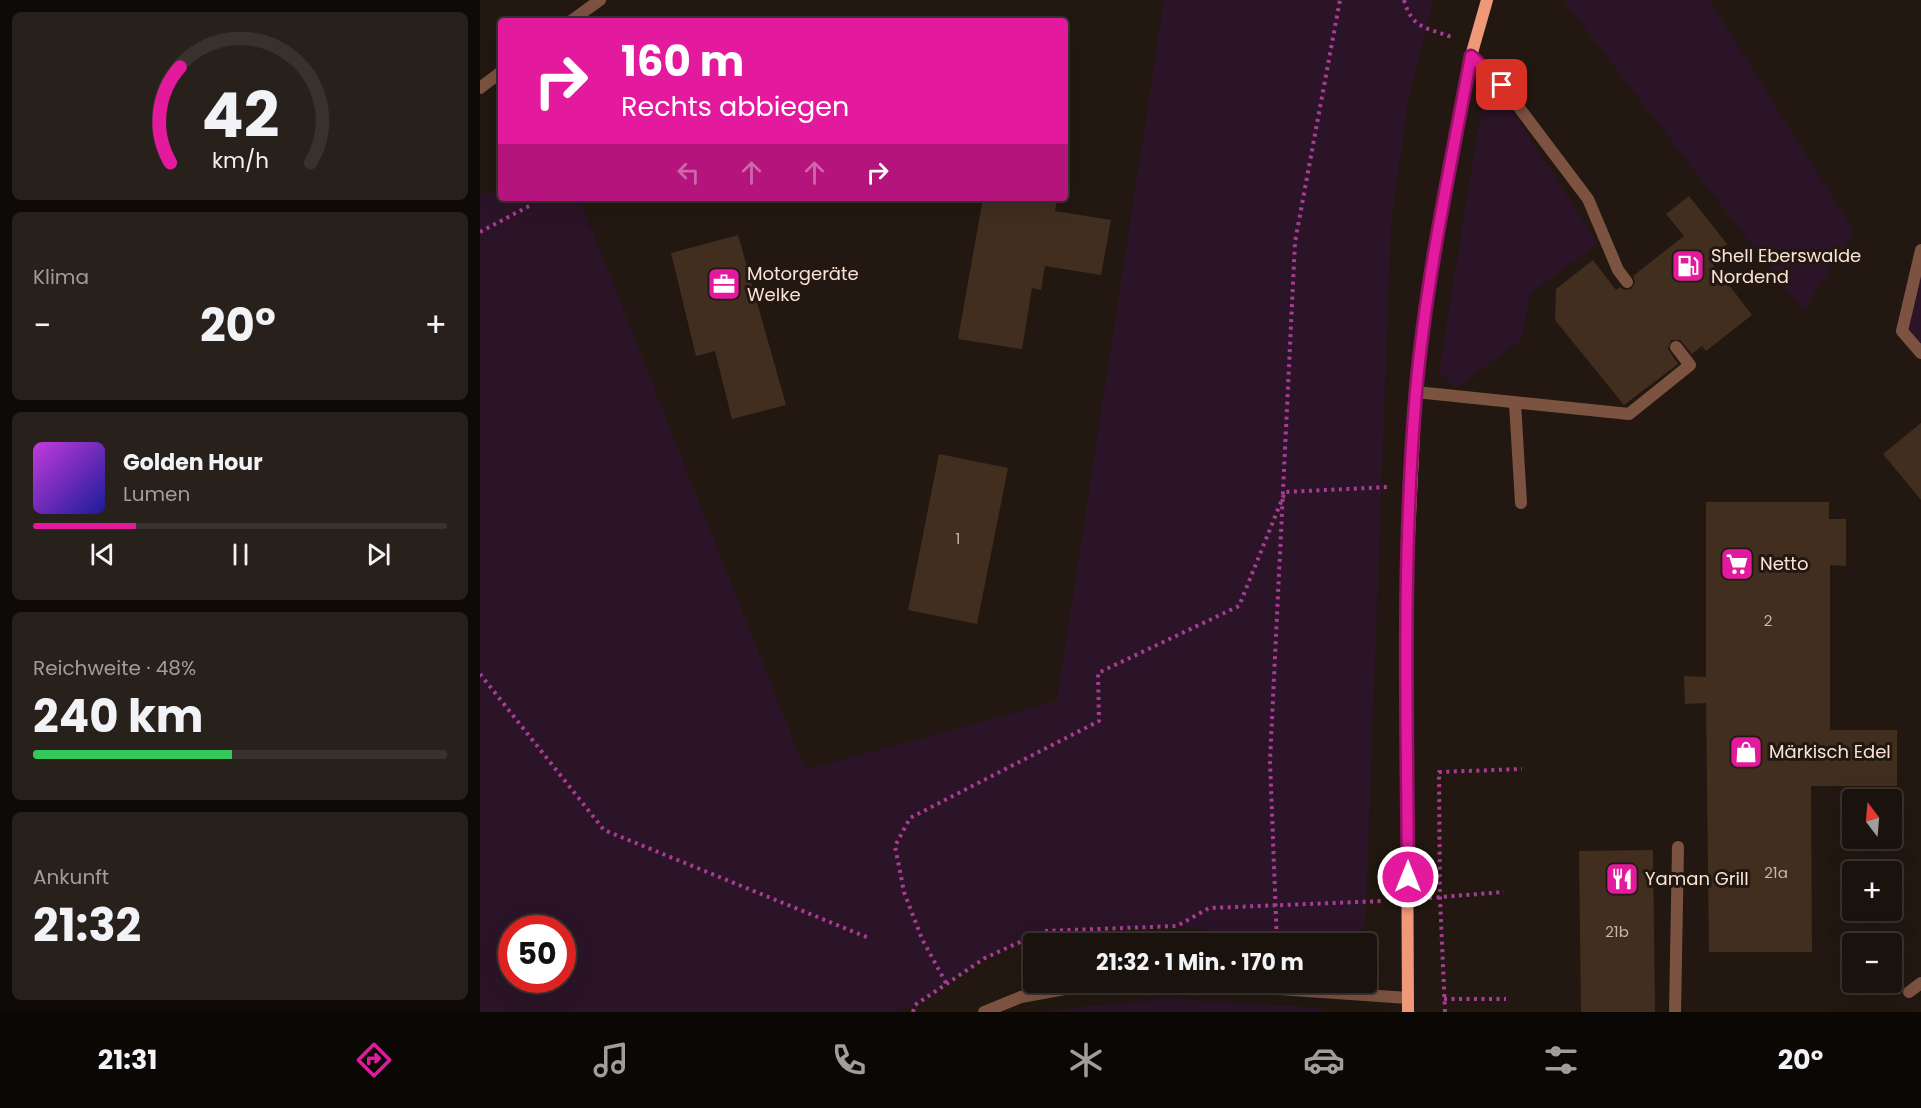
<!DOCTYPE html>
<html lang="de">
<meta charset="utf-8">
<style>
body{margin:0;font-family:Poppins,sans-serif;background:#27201b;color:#f1f3f6;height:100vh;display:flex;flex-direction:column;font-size:22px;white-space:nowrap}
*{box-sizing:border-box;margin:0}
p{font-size:20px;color:#9f9e9d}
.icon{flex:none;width:33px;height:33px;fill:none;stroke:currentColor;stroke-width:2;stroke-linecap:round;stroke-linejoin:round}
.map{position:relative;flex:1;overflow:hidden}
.panel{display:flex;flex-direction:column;gap:12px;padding:12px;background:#0e0a07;width:480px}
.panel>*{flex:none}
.top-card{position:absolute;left:18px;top:18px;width:570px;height:183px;border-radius:6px;box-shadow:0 6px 24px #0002,0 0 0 2px #38322e;background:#e31a9d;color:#fff;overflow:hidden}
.needle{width:39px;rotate:344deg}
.tools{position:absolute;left:1362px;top:789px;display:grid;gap:12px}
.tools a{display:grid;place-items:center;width:60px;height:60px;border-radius:6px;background:#1a120d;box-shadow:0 6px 24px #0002,0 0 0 2px #38322e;font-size:30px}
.speed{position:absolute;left:18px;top:915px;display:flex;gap:12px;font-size:30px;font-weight:700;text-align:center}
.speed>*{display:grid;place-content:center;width:78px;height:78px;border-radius:50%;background:#1a120d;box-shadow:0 6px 24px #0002,0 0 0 2px #38322e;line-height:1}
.speed .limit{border:9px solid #d22;background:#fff;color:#111}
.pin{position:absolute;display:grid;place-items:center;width:51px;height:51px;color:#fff;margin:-26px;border-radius:12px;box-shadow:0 3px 9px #0006}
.me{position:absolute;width:66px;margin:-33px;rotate:0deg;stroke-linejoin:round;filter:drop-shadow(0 0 4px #0008)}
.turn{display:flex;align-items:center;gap:21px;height:126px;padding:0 24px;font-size:27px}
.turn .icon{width:78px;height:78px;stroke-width:2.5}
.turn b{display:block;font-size:42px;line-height:51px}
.lanes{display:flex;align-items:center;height:57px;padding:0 24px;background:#0003;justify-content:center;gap:30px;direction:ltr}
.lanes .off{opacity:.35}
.big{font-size:45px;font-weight:700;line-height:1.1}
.panel .tile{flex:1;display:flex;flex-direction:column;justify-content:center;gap:9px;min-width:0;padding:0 21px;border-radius:9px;background:#27201b}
.panel .dial{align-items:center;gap:0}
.dial svg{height:156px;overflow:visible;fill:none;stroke:#38322e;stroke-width:7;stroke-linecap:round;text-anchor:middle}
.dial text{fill:#f1f3f6;stroke:none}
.song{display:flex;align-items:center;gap:18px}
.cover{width:72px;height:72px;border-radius:9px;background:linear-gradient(135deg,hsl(290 70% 55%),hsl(240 70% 35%))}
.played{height:6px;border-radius:3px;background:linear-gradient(90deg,#e31a9d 25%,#38322e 25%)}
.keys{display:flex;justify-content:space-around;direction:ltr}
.heat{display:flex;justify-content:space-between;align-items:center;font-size:33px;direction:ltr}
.charge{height:9px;border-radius:4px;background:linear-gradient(90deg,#34c759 48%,#38322e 0)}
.trip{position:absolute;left:543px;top:933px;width:354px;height:60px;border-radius:6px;background:#1a120d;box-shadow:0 6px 24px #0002,0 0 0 2px #38322e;font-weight:700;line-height:60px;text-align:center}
.tab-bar{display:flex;height:96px;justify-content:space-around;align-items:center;background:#0a0705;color:#9f9e9d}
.tab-bar .icon{width:42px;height:42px}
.tab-bar .active{color:#e31a9d}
.tab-bar b{font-size:27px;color:#f1f3f6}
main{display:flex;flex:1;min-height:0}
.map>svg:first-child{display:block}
.green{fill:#2b1427;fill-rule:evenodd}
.building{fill:#412e1f}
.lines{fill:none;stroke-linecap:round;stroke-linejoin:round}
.path{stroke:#a83c94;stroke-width:4;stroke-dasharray:3 4.5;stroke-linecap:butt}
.lane{stroke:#7c5241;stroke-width:12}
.street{stroke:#7c5241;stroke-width:12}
.secondary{stroke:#f09978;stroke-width:12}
.route-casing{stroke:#941166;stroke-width:15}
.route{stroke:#e31a9d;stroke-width:10}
.labels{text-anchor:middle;stroke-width:6;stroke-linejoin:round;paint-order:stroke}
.number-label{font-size:15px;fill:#ccb6a8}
.poi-label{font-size:18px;fill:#fae3d6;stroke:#221811;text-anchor:start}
</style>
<main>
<section class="panel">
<div class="tile dial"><svg viewBox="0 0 100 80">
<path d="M14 69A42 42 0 1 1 86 69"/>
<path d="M14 69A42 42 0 0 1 19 20" stroke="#e31a9d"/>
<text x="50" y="56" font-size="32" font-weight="700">42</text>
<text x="50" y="72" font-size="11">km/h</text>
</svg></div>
<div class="tile"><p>Klima</p>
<div class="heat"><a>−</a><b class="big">20°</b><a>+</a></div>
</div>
<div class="tile">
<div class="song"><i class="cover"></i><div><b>Golden Hour</b><p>Lumen</p></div></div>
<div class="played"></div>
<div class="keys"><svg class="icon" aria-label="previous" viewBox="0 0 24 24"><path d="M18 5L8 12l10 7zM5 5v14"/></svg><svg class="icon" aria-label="pause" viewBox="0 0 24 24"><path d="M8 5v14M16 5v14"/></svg><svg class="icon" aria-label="next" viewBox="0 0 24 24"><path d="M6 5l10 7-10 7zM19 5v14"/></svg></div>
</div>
<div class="tile"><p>Reichweite · 48%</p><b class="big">240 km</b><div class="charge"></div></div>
<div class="tile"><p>Ankunft</p><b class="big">21:32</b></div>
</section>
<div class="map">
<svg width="1441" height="1012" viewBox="0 0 1441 1012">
<rect width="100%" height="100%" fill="#221811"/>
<!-- green -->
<g class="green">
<path d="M 684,0 L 954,0 L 929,95 L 911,222 L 885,929 L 856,944 L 820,943 L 697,926 L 564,931 L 505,958 L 435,1005 L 415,1012 L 0,1012 L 0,193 L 21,193 L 21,198 L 99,198 L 325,770 L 577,701 ZM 82,928 L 82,980 L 32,980 L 32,928 Z"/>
<path d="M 1083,0 L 1229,0 L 1374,232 L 1323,311 Z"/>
<path d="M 1019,97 L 1028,104 L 1118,244 L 1050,294 L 1041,340 L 976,388 L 959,372 L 1002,105 Z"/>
<path d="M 1441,250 L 1441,349 L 1422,331 Z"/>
<path d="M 687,998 L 839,1008 L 847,1012 L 560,1012 Z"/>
</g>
<!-- building -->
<g class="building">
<path d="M 1209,196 L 1247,244 L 1228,258 L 1272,315 L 1226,351 L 1222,346 L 1212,354 L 1200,340 L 1191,340 L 1188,349 L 1198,364 L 1144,405 L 1075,320 L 1076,289 L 1113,260 L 1136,290 L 1140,287 L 1144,290 L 1151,289 L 1155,282 L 1153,276 L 1204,236 L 1186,214 Z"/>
<path d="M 503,198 L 577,198 L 575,211 L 631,220 L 621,275 L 565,266 L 561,290 L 552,288 L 542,349 L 478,339 Z"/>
<path d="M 258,235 L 306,405 L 252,419 L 235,351 L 216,356 L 191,253 Z"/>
<path d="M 1441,423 L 1441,500 L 1403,454 Z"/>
<path d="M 459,454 L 528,468 L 497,624 L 428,610 Z"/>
<path d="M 1226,502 L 1349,502 L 1349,519 L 1366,519 L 1366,566 L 1350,565 L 1350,730 L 1417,730 L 1417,786 L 1331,786 L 1332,952 L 1229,952 L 1226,703 L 1205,704 L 1204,676 L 1226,677 Z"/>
<path d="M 1173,850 L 1175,1012 L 1101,1012 L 1099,851 Z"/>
</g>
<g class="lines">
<!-- path -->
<g class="path">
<path d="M 924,0 C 932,29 946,27 971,37"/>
<path d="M 0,232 L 51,205"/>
<path d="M 0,674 L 124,830 L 389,938"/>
<path d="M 949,898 L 1024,892"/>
<path d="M 797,944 L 790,761 L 815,242 L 860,0"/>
<path d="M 466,983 L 442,939 L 424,892 L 415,846 L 430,818 L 619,721 L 618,673 L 759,606 L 805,492 L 908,487"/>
<path d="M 964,999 L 1026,999"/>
<path d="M 433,1012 L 435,1005 L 505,958 L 564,931 L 697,926 L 729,908 L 903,901"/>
<path d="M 965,1012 L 960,897 L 959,772 L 1042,769"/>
</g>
<!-- lane -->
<g class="lane">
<path d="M 91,21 L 120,0"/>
<path d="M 991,56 L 1022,85 L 1108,199 L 1138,270 L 1147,282"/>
<path d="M 0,88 L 21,72"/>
<path d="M 1441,250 L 1422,331 L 1441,353"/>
<path d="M 936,392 L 1149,414 L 1210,365 L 1196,347"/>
<path d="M 1035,403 L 1041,503"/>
<path d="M 1429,992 L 1441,983"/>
<path d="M 1195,1012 L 1198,847"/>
</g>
<!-- street -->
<path class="street" d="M 504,1012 L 541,997 L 596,987 L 799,989 L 928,998"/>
<!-- secondary -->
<path class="secondary" d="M 928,1012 L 926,598 L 936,392 L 949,283 L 991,56 L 1007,0"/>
</g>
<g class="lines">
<!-- route casing -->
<g class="route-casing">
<path id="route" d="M 928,877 C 927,715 922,553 936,392 C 946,279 970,168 991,56 L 1022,85"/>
</g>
<!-- route -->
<use href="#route" class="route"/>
</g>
<!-- icons -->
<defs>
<g id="fuel-square" transform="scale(1.725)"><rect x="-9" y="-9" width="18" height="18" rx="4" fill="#e31a9d" stroke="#221811"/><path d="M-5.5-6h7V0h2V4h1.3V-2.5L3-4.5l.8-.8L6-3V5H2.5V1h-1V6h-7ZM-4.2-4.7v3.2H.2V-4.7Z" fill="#fff"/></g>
<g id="office-square" transform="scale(1.725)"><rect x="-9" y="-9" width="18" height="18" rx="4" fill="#e31a9d" stroke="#221811"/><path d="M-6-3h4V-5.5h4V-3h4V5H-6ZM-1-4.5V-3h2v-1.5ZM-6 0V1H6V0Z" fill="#fff"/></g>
<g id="supermarket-square" transform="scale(1.725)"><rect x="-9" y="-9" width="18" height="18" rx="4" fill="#e31a9d" stroke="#221811"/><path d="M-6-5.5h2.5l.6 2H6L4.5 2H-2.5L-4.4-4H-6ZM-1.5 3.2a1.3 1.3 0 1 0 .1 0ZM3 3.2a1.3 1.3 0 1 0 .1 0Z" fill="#fff"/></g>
<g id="shop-square" transform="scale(1.725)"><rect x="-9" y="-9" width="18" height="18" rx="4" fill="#e31a9d" stroke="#221811"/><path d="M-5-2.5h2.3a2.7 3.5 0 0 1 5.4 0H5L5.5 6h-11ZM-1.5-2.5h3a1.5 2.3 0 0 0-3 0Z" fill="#fff"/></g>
<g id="restaurant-square" transform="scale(1.725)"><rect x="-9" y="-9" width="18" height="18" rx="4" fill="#e31a9d" stroke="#221811"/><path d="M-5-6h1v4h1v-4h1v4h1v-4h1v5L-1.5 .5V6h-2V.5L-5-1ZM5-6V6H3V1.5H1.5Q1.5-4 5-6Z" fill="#fff"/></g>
</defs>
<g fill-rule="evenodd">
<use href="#fuel-square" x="1208" y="266"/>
<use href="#office-square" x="244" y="284"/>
<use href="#supermarket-square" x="1257" y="564"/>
<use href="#shop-square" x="1266" y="752"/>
<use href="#restaurant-square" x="1142" y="879"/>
</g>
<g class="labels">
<!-- number labels -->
<g class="number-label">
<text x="478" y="544">1</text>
<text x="1288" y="626">2</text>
<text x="1296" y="878">21a</text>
<text x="1137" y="937">21b</text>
</g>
<!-- poi labels -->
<g class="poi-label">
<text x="1231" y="262">Shell Eberswalde<tspan x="1231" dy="21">Nordend</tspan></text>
<text x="267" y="280">Motorgeräte<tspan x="267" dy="21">Welke</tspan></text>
<text x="1280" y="570">Netto</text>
<text x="1289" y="758">Märkisch Edel</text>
<text x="1165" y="885">Yaman Grill</text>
</g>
</g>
</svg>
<div class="tools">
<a><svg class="needle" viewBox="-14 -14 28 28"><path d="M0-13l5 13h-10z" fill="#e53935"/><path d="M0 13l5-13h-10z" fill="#9f9e9d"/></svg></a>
<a>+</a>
<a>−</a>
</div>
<div class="speed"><div class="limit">50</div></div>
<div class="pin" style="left:1022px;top:85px;background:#d93025"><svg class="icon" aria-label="arrive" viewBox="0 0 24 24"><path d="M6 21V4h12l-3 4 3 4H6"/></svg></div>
<svg class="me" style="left:928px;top:877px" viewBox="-20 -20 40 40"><circle r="17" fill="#e31a9d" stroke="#fff" stroke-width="3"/><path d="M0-11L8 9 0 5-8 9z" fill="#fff"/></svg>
<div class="trip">21:32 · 1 Min. · 170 m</div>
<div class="top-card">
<div class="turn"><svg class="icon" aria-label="right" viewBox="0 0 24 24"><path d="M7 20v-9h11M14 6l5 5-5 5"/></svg><div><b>160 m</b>Rechts abbiegen</div></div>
<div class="lanes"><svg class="icon off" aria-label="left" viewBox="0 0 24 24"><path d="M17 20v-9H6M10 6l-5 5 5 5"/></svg><svg class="icon off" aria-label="ahead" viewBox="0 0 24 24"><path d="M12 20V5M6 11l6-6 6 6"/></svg><svg class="icon off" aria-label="ahead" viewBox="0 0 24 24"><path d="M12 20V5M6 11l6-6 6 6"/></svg><svg class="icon" aria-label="right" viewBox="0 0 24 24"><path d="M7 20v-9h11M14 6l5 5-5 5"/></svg></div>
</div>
</div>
</main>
<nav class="tab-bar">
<b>21:31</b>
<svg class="icon active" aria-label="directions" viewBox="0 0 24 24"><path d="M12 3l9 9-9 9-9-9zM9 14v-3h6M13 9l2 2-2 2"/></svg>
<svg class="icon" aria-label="music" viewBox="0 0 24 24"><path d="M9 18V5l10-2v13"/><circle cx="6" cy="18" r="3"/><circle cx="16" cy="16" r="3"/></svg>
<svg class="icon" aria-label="phone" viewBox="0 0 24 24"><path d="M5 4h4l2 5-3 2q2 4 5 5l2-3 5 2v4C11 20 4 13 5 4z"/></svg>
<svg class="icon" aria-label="climate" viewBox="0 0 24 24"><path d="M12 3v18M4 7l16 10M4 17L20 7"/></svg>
<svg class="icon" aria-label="car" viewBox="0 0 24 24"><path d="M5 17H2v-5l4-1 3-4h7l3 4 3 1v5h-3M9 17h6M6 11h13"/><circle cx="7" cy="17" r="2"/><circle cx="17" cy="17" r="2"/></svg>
<svg class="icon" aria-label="filters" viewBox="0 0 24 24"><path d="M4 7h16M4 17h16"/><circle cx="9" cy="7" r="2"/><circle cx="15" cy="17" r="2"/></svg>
<b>20°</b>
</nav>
